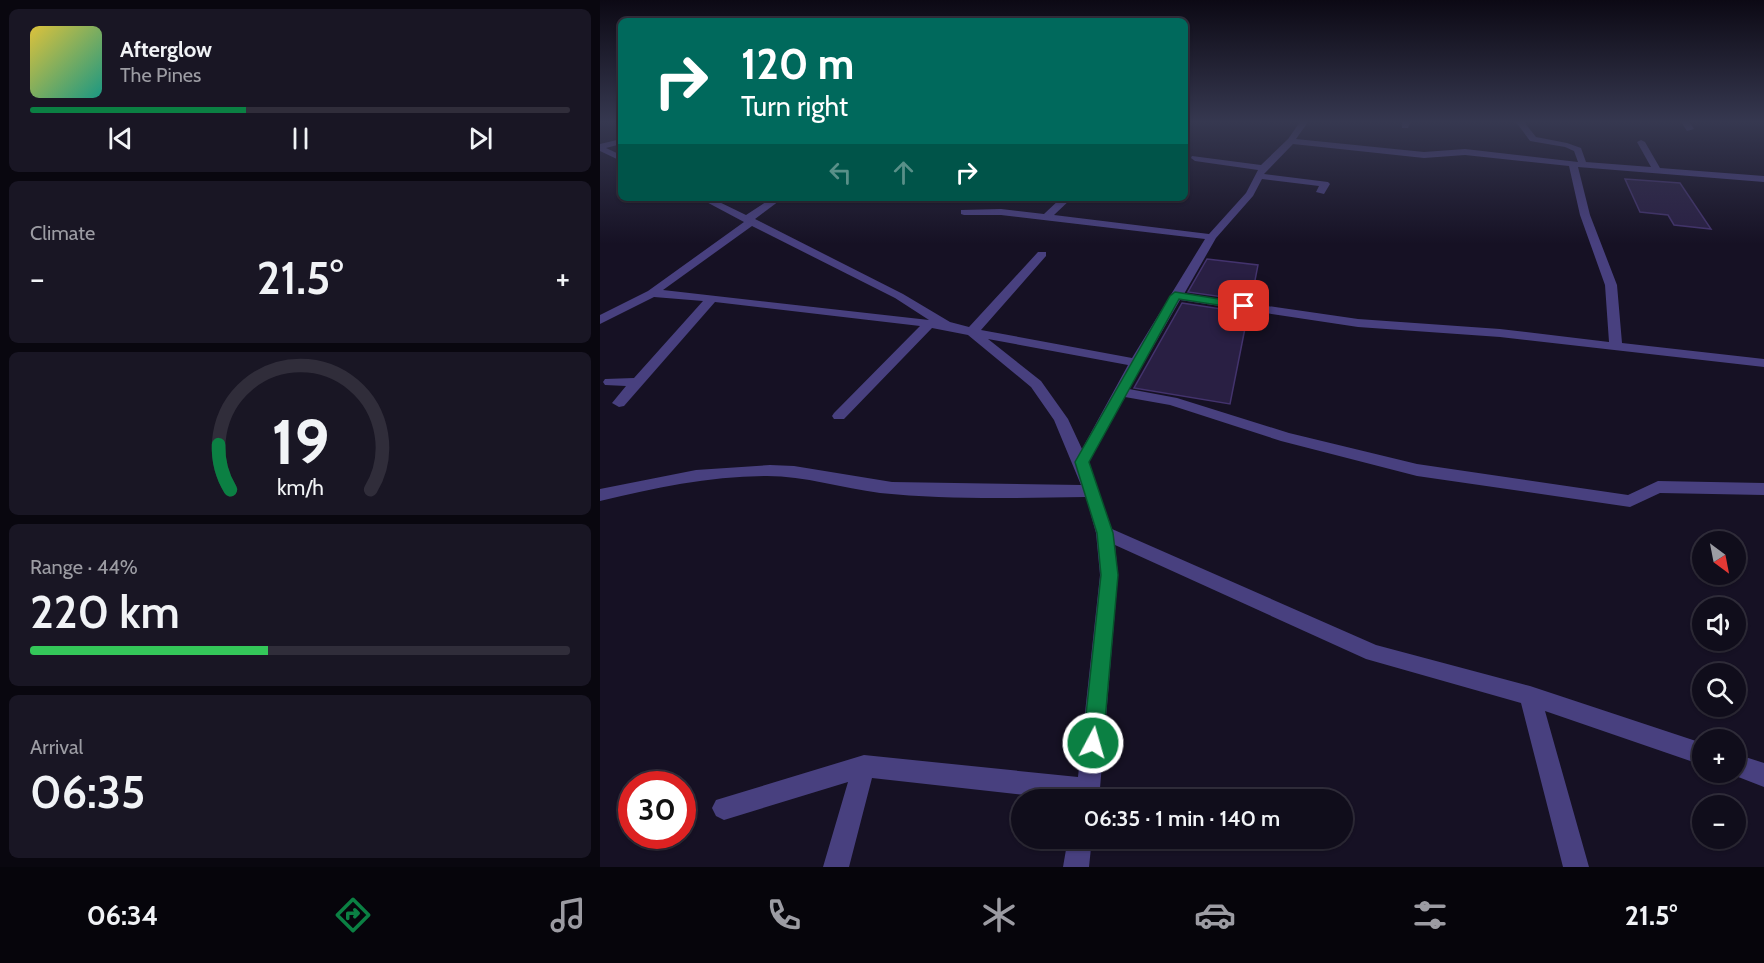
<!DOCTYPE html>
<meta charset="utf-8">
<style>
body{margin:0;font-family:Cabin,sans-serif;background:#191624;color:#f1f3f6;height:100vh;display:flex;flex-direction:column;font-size:22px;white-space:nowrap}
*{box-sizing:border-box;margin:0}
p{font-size:20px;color:#9c9ca3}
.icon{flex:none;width:33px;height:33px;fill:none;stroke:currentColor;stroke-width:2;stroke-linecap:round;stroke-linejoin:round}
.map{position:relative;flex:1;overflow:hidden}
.side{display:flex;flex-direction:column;gap:9px;padding:9px;background:#09070f;width:600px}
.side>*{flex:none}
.guide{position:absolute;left:18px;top:18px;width:570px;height:183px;border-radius:9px;box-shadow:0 2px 4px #0004,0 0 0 2px #302d3a;background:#00695c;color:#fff;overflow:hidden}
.needle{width:39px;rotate:148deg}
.fabs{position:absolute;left:1092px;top:531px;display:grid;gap:12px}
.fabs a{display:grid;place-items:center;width:54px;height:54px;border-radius:50%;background:#100d1b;box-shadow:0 2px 4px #0004,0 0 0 2px #302d3a;font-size:30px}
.speed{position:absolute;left:18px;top:771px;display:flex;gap:12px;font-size:30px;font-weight:700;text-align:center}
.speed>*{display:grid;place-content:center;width:78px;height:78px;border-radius:50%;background:#100d1b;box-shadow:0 2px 4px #0004,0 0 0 2px #302d3a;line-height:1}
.speed .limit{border:9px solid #d22;background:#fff;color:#111}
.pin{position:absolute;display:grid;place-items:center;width:51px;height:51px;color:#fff;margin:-26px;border-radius:12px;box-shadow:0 3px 9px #0006}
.me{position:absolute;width:66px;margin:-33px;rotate:6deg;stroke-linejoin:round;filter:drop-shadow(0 0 4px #0008)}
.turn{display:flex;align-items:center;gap:21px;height:126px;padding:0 24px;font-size:27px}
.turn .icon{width:78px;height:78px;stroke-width:2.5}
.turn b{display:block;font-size:42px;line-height:51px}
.lanes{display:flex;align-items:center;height:57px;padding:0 24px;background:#0003;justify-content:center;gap:30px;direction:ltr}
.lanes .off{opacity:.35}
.big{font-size:45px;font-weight:600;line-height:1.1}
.side .card{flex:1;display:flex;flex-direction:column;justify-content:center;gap:9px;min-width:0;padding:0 21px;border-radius:9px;background:#191624}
.side .dial{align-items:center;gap:0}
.dial svg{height:156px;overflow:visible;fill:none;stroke:#302d3a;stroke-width:7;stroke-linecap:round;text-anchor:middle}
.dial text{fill:#f1f3f6;stroke:none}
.song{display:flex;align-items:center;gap:18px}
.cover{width:72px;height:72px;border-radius:9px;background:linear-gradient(135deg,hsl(50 70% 55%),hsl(170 70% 35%))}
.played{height:6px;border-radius:3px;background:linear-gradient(90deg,#0b8043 40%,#302d3a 40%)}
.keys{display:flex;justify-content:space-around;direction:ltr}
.heat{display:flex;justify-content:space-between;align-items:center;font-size:33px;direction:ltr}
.charge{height:9px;border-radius:4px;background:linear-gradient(90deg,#34c759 44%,#302d3a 0)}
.trip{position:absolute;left:411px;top:789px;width:342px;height:60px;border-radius:30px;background:#100d1b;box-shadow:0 2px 4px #0004,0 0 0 2px #302d3a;font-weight:600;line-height:60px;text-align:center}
.dock{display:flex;height:96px;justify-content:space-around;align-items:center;background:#06050b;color:#9c9ca3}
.dock .icon{width:42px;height:42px}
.dock .on{color:#0b8043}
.dock b{font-size:27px;color:#f1f3f6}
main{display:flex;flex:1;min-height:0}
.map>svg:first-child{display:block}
.building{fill:#291f43;stroke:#43336d;stroke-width:1.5}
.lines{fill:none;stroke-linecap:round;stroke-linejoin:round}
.minor{fill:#48407f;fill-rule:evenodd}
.route{fill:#0b8043;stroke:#07532c;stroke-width:1.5}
</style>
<main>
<section class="side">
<div class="card">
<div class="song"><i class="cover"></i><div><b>Afterglow</b><p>The Pines</p></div></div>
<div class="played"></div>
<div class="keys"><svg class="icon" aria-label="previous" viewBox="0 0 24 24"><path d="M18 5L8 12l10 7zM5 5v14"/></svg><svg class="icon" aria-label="pause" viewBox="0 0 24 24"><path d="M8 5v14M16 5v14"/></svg><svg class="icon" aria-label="next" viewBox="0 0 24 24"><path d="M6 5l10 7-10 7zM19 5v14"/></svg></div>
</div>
<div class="card"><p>Climate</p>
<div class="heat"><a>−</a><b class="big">21.5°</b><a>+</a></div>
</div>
<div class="card dial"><svg viewBox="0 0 100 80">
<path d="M14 69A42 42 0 1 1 86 69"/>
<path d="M14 69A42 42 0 0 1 8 46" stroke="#0b8043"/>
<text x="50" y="56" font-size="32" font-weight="700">19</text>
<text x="50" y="72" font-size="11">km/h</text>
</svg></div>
<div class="card"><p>Range · 44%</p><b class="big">220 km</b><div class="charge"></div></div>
<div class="card"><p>Arrival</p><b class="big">06:35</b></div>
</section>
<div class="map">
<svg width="1164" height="867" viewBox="0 0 1164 867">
<rect width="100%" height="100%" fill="#161124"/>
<!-- building -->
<g class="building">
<path d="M 1025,179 L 1080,183 L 1111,229 L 1074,225 L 1068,215 L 1040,212 Z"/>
<path d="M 607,259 L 658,265 L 651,301 L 588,292 Z"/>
<path d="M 582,303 L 648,313 L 630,404 L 534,388 Z"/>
</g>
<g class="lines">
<!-- minor -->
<g class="minor">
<path d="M 700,122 L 708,122 L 696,139 L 824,152 L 865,149 L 978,162 L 974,151 L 965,147 L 930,141 L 916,122 L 924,122 L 936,137 L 967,143 L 981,148 L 986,162 L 1051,167 L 1037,142 L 1041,140 L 1045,142 L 1060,168 L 1164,176 L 1164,182 L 978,167 L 990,215 L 1017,285 L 1022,343 L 1164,359 L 1164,367 L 900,337 L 758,327 L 580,300 L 529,389 L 577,398 L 689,433 L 817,464 L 1028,495 L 1058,481 L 1164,483 L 1164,495 L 1060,493 L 1030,507 L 817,476 L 681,441 L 570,405 L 525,397 L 488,464 L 512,529 L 776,645 L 930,686 L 1102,743 L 1102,765 L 945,711 L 989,867 L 963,867 L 921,703 L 766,659 L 515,545 L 518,575 L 499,800 L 469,800 L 272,778 L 249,867 L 223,867 L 248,782 L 124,820 L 116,816 L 112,808 L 116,800 L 264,755 L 478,777 L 500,575 L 496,533 L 486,497 C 418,498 348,500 280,493 C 242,488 205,476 167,476 C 110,476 55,488 0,501 L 0,489 L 96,470 L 170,465 L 194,466 L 292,482 L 481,485 L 454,420 L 431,387 L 368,335 L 332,328 L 244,419 L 234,419 L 232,416 L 234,413 L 320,326 L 115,302 L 24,406 L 19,407 L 12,403 L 26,386 L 5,385 L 3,382 L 5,379 L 34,378 L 103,301 L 54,297 L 0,324 L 0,315 L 48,291 L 144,222 L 99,198 L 111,198 L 146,215 L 172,198 L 183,198 L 155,219 L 303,294 L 350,322 L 369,327 L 438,252 L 446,252 L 446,256 L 381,330 L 532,358 L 605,239 L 401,215 L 364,215 L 361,214 L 361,210 L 401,209 L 444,214 L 461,198 L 472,198 L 454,215 L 609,234 L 646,193 L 658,170 L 595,161 L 591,158 L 592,156 L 661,165 L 688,139 ZM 693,144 L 824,158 L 865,155 L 969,166 L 980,215 L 1005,285 L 1009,342 L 900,329 L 758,319 L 584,294 L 616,238 L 653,196 L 662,179 L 719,186 L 716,192 L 724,194 L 730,184 L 728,182 L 664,174 ZM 152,226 L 295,298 L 329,320 L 63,290 ZM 388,339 L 528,365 L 482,449 L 468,419 L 441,381 Z"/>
<path d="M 802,122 L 810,122 L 808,128 L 802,128 Z"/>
<path d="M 1081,122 L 1089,122 L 1094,129 L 1087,131 Z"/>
<path d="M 21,139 L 21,144 L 6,148 L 21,155 L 21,161 L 0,151 L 0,144 Z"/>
<path d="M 1136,754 L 1164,763 L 1164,787 L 1128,773 L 1136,772 Z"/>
<path d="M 468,838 L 492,838 L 489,867 L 463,867 Z"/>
</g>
</g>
<!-- sky -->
<linearGradient id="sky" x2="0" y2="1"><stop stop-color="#0c0914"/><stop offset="0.5" stop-color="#363850"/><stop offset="1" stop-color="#363850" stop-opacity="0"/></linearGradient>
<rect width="1164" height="244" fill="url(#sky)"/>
<!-- route -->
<path class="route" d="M 575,292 L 644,303 L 649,306 L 644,309 L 579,299 L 489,462 L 513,533 L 518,575 L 503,743 L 500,750 L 493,753 L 486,750 L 483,743 L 501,575 L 497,533 L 475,462 L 570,296 Z"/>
</svg>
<div class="fabs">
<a><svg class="needle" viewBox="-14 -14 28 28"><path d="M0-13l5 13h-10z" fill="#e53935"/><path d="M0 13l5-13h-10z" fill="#9c9ca3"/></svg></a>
<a><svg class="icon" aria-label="sound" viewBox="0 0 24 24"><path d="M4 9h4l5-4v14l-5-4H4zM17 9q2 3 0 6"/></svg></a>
<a><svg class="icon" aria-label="search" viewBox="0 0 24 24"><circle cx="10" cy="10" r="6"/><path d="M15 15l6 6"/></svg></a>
<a>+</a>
<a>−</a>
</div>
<div class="speed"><div class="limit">30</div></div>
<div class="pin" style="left:644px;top:306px;background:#d93025"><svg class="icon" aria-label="arrive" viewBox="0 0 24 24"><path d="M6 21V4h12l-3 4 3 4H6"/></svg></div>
<svg class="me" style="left:493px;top:743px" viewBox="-20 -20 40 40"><circle r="17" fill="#0b8043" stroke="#fff" stroke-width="3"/><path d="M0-11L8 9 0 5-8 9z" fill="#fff"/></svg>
<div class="trip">06:35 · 1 min · 140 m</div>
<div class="guide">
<div class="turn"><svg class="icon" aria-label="right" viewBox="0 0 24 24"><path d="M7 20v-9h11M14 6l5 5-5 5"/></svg><div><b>120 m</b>Turn right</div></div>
<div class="lanes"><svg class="icon off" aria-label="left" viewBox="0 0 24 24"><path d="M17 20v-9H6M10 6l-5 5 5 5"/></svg><svg class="icon off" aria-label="ahead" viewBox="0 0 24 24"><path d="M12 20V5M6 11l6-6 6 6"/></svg><svg class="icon" aria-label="right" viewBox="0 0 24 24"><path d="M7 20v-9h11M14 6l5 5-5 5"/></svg></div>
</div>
</div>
</main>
<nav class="dock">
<b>06:34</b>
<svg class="icon on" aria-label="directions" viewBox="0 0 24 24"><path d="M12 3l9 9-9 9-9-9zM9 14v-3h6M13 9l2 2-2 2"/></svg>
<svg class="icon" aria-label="music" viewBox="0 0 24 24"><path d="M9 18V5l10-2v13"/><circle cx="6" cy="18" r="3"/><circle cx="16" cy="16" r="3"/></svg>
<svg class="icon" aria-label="phone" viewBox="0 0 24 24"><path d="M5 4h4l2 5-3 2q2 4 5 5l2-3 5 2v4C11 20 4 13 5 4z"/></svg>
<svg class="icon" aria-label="climate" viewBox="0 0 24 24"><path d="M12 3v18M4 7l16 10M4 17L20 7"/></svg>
<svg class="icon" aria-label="car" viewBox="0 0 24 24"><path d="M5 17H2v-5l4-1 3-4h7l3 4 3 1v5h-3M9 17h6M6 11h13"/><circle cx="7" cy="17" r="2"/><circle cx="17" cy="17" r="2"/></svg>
<svg class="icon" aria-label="filters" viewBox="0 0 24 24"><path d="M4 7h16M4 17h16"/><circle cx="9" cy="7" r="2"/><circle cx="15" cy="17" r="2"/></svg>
<b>21.5°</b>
</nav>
